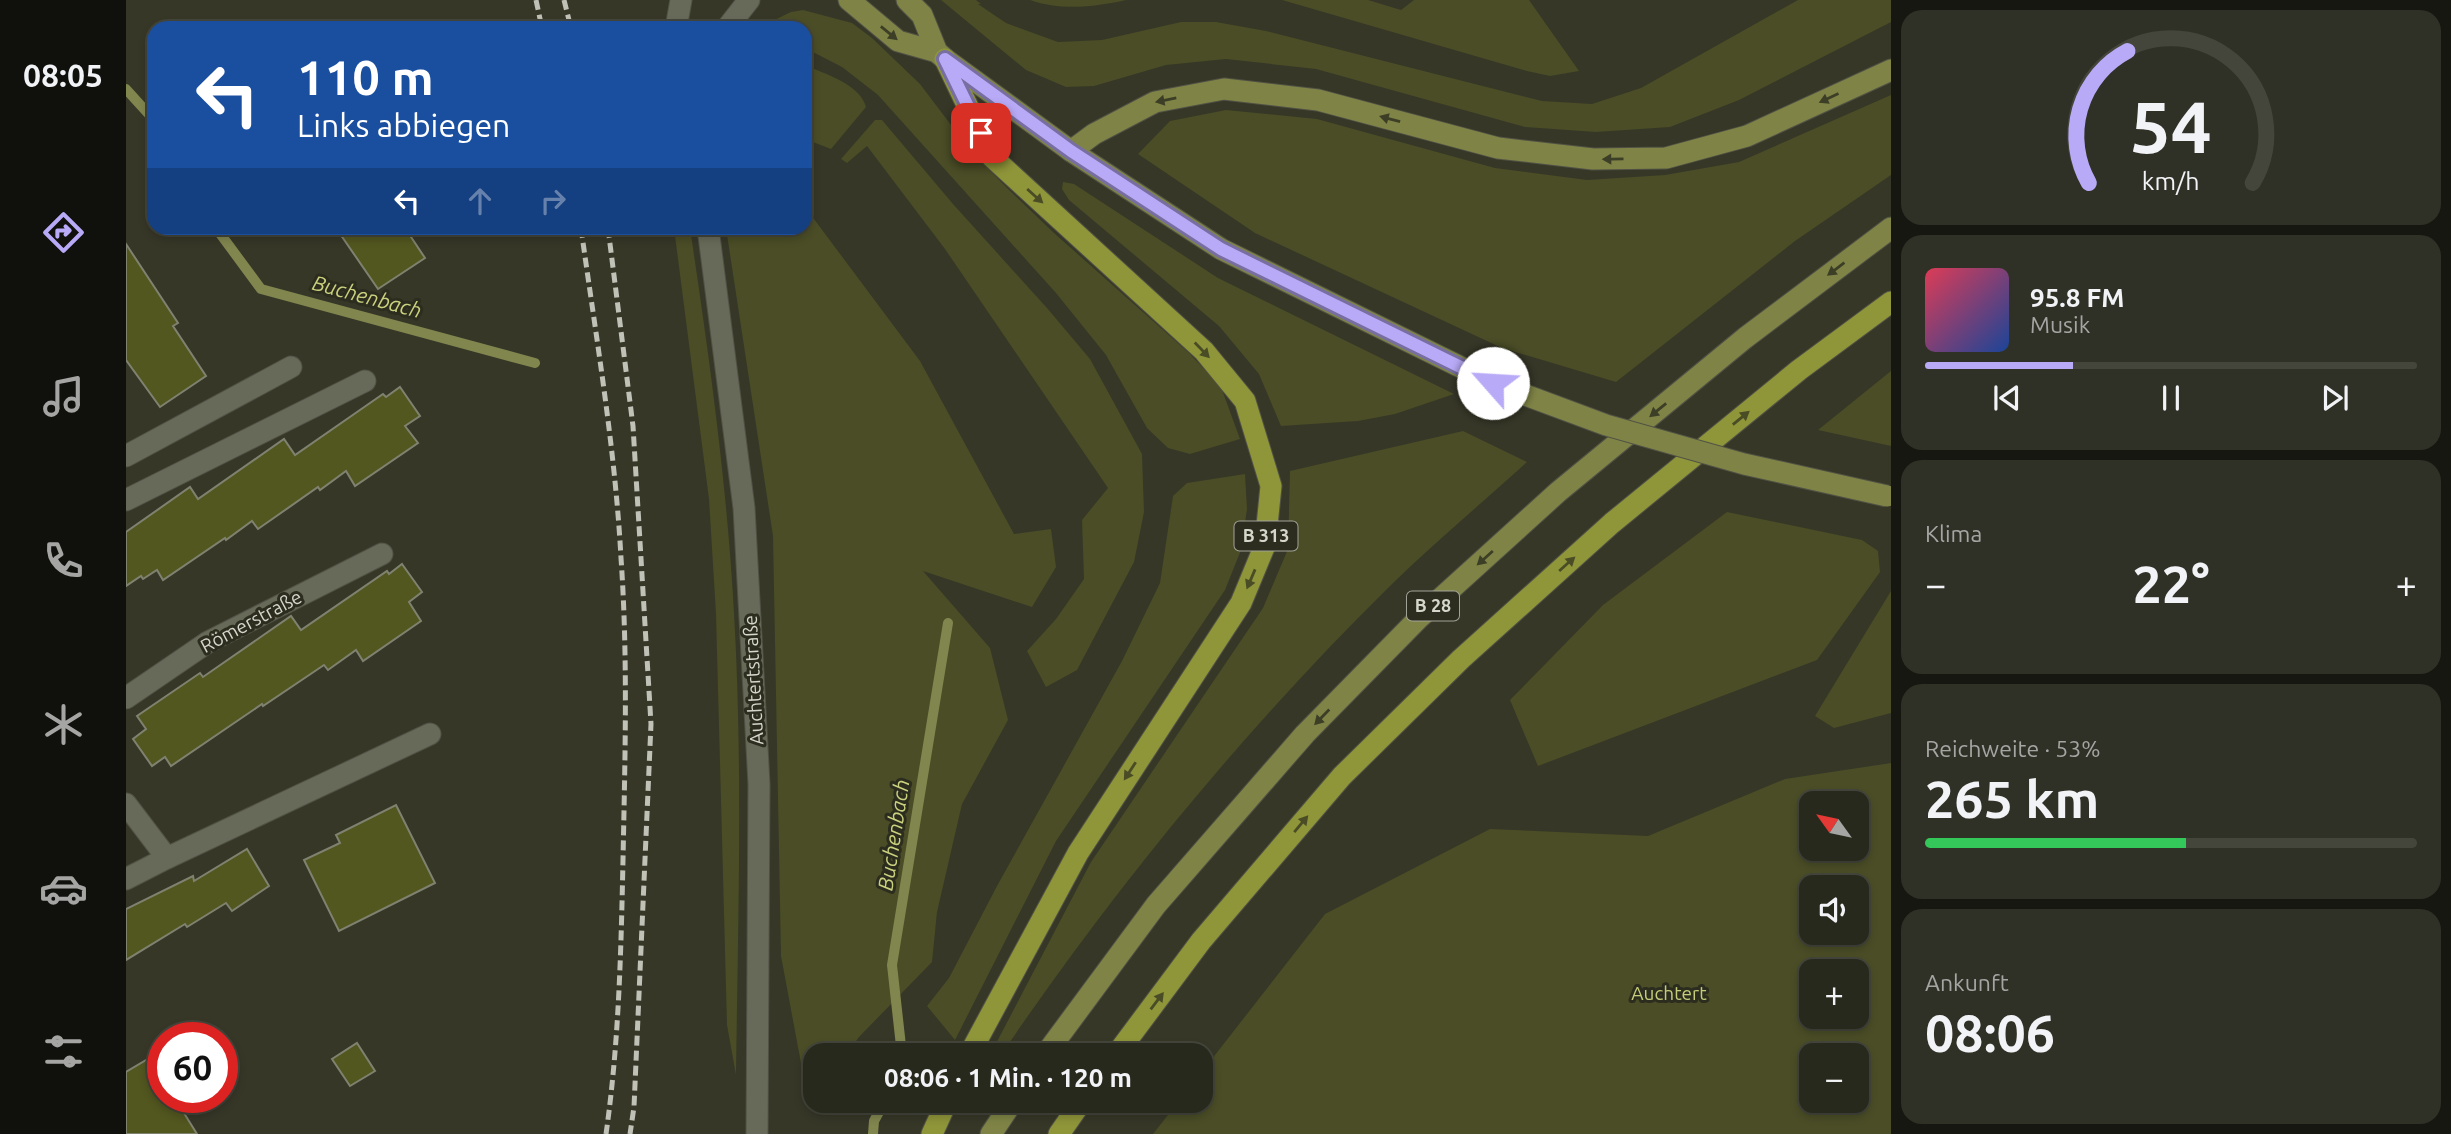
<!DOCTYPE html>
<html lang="de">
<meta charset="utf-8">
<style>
body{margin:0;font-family:Ubuntu,sans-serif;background:#303126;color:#f1f3f6;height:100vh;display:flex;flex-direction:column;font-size:26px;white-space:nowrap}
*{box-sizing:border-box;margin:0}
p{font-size:23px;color:#a5a6a4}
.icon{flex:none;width:38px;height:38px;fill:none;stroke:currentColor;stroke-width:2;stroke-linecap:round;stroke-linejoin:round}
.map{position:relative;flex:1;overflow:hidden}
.side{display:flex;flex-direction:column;gap:10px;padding:10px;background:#161710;width:560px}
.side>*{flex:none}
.top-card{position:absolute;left:21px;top:21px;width:665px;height:214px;border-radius:21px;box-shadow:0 4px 10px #0003,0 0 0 2px #44453b;background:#1a4fa0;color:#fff;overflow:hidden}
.needle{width:46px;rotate:303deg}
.tools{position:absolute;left:1673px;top:791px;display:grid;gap:14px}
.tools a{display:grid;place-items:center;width:70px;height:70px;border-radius:14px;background:#28291d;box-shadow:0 4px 10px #0003,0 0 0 2px #44453b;font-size:35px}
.speed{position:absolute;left:21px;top:1022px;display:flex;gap:14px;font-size:35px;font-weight:700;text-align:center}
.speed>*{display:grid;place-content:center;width:91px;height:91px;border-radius:50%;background:#28291d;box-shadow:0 4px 10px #0003,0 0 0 2px #44453b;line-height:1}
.speed .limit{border:10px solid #d22;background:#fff;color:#111}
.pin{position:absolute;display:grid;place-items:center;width:60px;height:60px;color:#fff;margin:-30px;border-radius:14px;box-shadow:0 4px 10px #0006}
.me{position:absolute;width:77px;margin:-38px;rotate:296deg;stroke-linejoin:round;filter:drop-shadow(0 0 5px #0008)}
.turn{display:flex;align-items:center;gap:24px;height:147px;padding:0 35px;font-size:32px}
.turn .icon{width:91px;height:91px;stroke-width:2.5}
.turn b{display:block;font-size:49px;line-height:60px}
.lanes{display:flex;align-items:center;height:66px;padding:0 35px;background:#0003;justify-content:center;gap:35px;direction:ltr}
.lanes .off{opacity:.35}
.big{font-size:52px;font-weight:700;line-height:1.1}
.side .card{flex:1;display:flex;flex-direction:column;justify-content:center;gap:10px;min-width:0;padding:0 24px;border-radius:21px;background:#303126}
.side .dial{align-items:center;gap:0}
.dial svg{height:182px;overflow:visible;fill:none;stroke:#44453b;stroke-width:7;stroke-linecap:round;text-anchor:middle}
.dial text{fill:#f1f3f6;stroke:none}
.song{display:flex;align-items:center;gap:21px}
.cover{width:84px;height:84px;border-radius:10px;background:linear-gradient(135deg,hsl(350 70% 55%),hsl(220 70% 35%))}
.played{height:7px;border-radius:4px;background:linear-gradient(90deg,#b9aaf7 30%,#44453b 30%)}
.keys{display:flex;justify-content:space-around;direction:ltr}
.heat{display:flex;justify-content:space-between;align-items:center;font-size:38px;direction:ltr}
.charge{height:10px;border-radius:5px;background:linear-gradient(90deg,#34c759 53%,#44453b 0)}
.trip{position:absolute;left:677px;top:1043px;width:410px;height:70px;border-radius:21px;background:#28291d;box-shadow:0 4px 10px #0003,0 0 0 2px #44453b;font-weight:700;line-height:70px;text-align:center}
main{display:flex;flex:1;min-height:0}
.tab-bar{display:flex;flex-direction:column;width:126px;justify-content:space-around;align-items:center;background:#10100c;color:#a5a6a4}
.tab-bar .icon{width:49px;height:49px}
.tab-bar .selected{color:#b9aaf7}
.tab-bar b{font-size:32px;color:#f1f3f6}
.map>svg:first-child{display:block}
.green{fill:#4a4d26;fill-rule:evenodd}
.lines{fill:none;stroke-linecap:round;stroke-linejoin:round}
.stream{stroke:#81864f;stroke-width:10}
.building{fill:#52561f;stroke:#808270;stroke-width:2}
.minor-casing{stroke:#515245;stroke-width:23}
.major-casing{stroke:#515245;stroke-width:23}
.highway-casing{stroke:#515245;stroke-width:23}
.minor{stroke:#686a59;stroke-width:21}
.major{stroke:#7f8446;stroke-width:21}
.highway{stroke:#8f9539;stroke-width:21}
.rail{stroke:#c0c1b7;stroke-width:5;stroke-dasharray:10 5;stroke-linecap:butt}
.major-bridge-casing{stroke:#515245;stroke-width:23;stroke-linecap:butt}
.major-bridge{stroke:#7f8446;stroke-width:21}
.oneway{fill:#3d3e26}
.oneway2{fill:#4a4c26}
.route-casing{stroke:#786ea1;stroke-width:18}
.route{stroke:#b9aaf7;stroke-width:12}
.labels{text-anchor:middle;stroke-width:6;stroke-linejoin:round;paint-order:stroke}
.shield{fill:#2c2d1e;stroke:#a2a398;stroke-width:2}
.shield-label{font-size:18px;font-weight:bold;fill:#d5d6cc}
.street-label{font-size:19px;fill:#d5d6cc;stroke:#2c2d1e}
.park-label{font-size:19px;fill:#c6cd7a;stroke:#2c2d1e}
.water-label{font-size:21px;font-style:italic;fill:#cad17e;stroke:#2c2d1e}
</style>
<main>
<nav class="tab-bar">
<b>08:05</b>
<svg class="icon selected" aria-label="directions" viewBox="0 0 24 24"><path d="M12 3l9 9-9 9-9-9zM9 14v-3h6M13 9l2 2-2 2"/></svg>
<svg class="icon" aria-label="music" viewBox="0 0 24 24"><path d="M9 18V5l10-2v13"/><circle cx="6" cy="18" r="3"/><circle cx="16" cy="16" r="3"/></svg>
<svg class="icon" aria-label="phone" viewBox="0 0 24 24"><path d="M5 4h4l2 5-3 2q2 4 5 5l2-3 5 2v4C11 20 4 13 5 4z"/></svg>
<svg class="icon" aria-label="climate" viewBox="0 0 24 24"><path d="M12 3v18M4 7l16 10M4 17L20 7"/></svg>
<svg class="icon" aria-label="car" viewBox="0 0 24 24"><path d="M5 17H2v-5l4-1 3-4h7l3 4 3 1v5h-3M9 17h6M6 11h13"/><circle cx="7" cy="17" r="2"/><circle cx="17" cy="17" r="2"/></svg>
<svg class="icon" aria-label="filters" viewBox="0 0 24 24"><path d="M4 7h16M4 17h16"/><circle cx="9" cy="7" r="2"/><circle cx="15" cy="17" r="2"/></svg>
</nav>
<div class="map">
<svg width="1765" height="1134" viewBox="0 0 1765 1134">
<rect width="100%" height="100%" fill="#363727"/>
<!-- green -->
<g class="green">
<path d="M 815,0 L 850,0 L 855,4 L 852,4 L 880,23 L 932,42 L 976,40 L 1055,22 L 1090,22 L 1140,31 L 1416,101 L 1466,104 L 1515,88 L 1672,0 L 1765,0 L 1765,22 L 1613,100 L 1544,127 L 1470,132 L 1399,127 L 1190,69 L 1100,59 L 1040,65 L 968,86 L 940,87 L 900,70 Z"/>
<path d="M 904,0 L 1000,0 C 969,7 935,11 904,0 Z"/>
<path d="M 1156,0 L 1242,0 L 1275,10 L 1288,0 L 1403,0 L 1453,71 L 1424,76 L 1401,71 Z"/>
<path d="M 677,10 L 726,23 L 746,38 L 794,84 L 844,150 L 877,184 L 928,233 L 1063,353 L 1095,387 L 1114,439 L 1064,454 L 1042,448 L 1021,428 L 980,355 L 930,293 L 752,95 L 716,67 L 679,48 L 679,28 L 632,28 L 665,12 Z"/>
<path d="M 679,65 C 699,74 734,84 740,107 L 705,149 L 679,139 Z"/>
<path d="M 1765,95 L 1765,175 L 1669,241 L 1490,382 L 1376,348 L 1129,233 L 1012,154 L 1044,121 L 1100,110 L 1191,119 L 1369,168 L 1461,180 L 1539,175 L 1613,162 Z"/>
<path d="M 749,120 L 756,120 L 827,204 L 921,308 L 964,359 L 1016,454 L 1018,512 L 1008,562 L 951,670 L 920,687 L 901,651 L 930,619 L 958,579 L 956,520 L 982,488 L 819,249 L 741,146 L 721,163 L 715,159 Z"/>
<path d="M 937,182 L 948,184 L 1092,278 L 1328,394 L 1269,414 L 1232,421 L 1155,426 L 1133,374 L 1093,326 L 943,200 L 936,189 Z"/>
<path d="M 679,207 L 794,361 L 888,534 L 925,529 L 930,567 L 906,607 L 797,571 L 864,648 L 882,720 L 836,804 L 811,912 L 806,962 L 733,1037 L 720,1055 L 690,1055 L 689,1092 L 680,1090 L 655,956 L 647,536 L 600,228 L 679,228 Z"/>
<path d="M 548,228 L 564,228 C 583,355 601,484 608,613 C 617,767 612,921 610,1075 L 601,1025 L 590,614 L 583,499 Z"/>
<path d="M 1765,371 L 1765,446 L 1692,430 Z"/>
<path d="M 1337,431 L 1401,462 C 1356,503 1308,543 1264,586 C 1119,729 989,887 875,1055 L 864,1055 L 965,862 L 1137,608 L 1162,549 L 1164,471 Z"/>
<path d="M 1119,474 L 1121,509 L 1115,550 L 1099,590 L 930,841 L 829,1040 L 801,1006 L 823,978 L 871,886 L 996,661 L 1034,583 L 1047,496 L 1061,483 Z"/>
<path d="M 1601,512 L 1736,540 L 1752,551 L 1754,572 L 1691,660 L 1412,766 L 1384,700 L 1477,605 Z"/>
<path d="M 1765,591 L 1765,713 L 1708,728 L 1689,716 Z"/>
<path d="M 1765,763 L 1765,1134 L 1027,1134 L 1053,1101 L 1074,1101 L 1075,1073 L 1199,914 L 1364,829 L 1522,836 L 1659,779 ZM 1685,803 L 1731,803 L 1731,849 L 1685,849 ZM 1685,887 L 1731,887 L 1731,933 L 1685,933 ZM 1685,971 L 1731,971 L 1731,1017 L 1685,1017 ZM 1685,1055 L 1731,1055 L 1731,1101 L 1685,1101 Z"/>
</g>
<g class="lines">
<!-- stream -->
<g class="stream">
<path d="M 0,89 L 28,120"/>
<path d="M 90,228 L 135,289 L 409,363"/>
<path d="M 776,1055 L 766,965 L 822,623"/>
<path d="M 747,1134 L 748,1121 L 759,1101"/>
</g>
</g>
<!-- building -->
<g class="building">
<path d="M 210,228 L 279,228 L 299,258 L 252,289 Z"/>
<path d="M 0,244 L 52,323 L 47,326 L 80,376 L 34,407 L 0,360 Z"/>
<path d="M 274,387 L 294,416 L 279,426 L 292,443 L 229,486 L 220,471 L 194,490 L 192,487 L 132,529 L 126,521 L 100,540 L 99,538 L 37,580 L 31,570 L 17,579 L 15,576 L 0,586 L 0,532 L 64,487 L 72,499 L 158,439 L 169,455 L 257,394 L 260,397 Z"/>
<path d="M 276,564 L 296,592 L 283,602 L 295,621 L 237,661 L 230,650 L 202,670 L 198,665 L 137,706 L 136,704 L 45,766 L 39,757 L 26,766 L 7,739 L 20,729 L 11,716 L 74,673 L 77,677 L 165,616 L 175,630 L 261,571 L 263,574 Z"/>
<path d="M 270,805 L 309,883 L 213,931 L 178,860 L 214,843 L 210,835 Z"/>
<path d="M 121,849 L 143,886 L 106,911 L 100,903 L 61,927 L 59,924 L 0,960 L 0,909 L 67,876 L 68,881 Z"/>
<path d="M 231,1043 L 249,1071 L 224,1086 L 206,1059 Z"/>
<path d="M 37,1050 L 37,1097 L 48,1097 L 71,1134 L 0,1134 L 0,1072 Z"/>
</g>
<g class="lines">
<!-- minor casing -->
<g class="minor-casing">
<g id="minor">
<path d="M 550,28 L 555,0"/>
<path d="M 601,28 L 623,0"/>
<path d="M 582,228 L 618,508 L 633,784 L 631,1134"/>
<path d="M 0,456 L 165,367"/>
<path d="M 0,500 L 239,381"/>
<path d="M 0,698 L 82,642 L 256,554"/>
<path d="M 0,804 L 41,858"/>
<path d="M 0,879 L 41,858 L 304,734"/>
</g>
</g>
<!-- major casing -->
<g class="major-casing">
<g id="major">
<path d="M 723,0 L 772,41 L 811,52"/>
<path d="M 781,0 L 796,15 L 811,52 L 819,59 L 945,151 L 1095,249 L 1367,383"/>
<path d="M 945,151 L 968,134 L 1029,102 L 1098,89 L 1192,100 L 1372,148 L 1467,159 L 1540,158 L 1621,136 L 1765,70"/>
<path d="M 919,1055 L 1030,905 L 1179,734 L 1293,618 L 1432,492 L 1619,338 L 1765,228"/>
<path d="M 865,1134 L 887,1101"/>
</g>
</g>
<!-- highway casing -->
<g class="highway-casing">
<g id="highway">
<path d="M 819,59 L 866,157 L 1078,351 L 1119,401 L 1145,486 L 1139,545 L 1115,603 L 952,853 L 843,1055"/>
<path d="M 990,1055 L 1075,941 L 1216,776 L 1335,659 L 1486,523 L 1673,370 L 1765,302"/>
<path d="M 806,1134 L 821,1101"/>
<path d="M 933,1134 L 956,1101"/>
</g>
</g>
<!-- minor -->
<use href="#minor" class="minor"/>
<!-- major -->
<use href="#major" class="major"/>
<!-- highway -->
<use href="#highway" class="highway"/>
<!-- rail -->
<g class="rail">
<path d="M 410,0 L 416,28"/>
<path d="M 438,0 L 445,28"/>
<path d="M 455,228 C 470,337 489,447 495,558 C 502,658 499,759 497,860 C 495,951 493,1043 480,1134"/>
<path d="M 482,228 L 507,426 L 525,724 L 508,1107 L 504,1134"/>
</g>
<!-- major-bridge casing -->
<g class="major-bridge-casing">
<path id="major-bridge" d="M 1367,383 L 1480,425 L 1618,464 L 1761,496"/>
</g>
<!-- major-bridge -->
<use href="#major-bridge" class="major-bridge"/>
</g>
<!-- one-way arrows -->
<defs><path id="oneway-solid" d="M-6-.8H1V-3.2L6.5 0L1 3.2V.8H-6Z" transform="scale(1.75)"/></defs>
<g class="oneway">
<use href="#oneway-solid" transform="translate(763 33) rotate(39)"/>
<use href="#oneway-solid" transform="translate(1703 98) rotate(155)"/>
<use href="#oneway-solid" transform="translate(1040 100) rotate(169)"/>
<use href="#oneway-solid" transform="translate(1264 119) rotate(-165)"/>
<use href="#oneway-solid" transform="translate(1487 159) rotate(179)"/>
<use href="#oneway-solid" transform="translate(1710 269) rotate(143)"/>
<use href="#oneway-solid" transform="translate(1532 410) rotate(141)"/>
<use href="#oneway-solid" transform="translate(1359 558) rotate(138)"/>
<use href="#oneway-solid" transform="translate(1196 717) rotate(134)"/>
</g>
<g class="oneway2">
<use href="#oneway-solid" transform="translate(909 196) rotate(42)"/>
<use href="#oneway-solid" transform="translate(1076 350) rotate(46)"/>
<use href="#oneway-solid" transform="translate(1615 418) rotate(-39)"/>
<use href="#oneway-solid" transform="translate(1441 564) rotate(-42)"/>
<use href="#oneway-solid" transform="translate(1125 579) rotate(113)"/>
<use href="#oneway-solid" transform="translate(1004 771) rotate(123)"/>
<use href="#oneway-solid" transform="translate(1175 824) rotate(-50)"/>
<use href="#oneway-solid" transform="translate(1031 1001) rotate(-53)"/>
</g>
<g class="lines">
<!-- route casing -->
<g class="route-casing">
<path id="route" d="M 855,133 L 819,59 L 945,151 L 1095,249 L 1367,383"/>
</g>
<!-- route -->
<use href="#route" class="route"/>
</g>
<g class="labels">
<!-- shield labels -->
<g class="shield">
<rect x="1108.5" y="521.5" width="63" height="29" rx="5"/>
<rect x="1281" y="591.5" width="52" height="29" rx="5"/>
</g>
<g class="shield-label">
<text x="1140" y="542">B 313</text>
<text x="1307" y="612">B 28</text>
</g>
<!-- street labels -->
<g class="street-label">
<text transform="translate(125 621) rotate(-28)" y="7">Römerstraße</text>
<text transform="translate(627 680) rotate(-93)" y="7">Auchtertstraße</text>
</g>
<!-- park labels -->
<g class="park-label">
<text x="1543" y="1000">Auchtert</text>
</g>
<!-- water labels -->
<g class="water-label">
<text transform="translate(241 297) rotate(15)" y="7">Buchenbach</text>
<text transform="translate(768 835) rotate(-81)" y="7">Buchenbach</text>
</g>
</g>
</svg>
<div class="tools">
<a><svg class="needle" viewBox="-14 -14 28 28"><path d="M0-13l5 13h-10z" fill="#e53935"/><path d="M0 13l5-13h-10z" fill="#a5a6a4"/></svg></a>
<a><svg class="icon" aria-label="sound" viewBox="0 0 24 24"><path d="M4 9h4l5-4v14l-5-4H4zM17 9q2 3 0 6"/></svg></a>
<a>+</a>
<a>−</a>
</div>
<div class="speed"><div class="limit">60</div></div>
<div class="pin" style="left:855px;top:133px;background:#d93025"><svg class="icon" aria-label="arrive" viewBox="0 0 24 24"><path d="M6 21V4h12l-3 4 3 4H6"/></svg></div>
<svg class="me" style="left:1367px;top:383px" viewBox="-20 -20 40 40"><circle r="19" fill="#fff"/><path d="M0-13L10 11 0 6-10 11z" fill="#b9aaf7"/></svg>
<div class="trip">08:06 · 1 Min. · 120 m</div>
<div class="top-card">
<div class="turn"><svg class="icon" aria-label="left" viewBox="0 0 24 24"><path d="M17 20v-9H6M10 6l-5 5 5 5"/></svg><div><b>110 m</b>Links abbiegen</div></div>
<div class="lanes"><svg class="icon" aria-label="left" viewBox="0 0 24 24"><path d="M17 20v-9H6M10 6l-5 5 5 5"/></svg><svg class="icon off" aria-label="ahead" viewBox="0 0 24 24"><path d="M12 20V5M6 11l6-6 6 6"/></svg><svg class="icon off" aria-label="right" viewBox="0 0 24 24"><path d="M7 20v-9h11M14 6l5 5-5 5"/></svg></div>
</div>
</div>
<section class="side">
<div class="card dial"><svg viewBox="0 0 100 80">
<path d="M14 69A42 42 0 1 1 86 69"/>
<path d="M14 69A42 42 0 0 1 31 11" stroke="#b9aaf7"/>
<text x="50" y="56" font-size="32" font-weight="700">54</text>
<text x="50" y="72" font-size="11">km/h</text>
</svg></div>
<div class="card">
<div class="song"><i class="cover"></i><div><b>95.8 FM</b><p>Musik</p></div></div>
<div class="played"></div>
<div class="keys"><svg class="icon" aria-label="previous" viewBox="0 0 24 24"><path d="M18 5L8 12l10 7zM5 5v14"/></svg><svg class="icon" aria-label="pause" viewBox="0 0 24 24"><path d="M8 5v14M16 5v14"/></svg><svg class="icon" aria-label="next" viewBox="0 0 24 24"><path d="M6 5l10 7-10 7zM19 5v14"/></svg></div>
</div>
<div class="card"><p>Klima</p>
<div class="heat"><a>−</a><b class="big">22°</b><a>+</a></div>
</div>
<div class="card"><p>Reichweite · 53%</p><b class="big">265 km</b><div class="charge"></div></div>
<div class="card"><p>Ankunft</p><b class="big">08:06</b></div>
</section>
</main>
